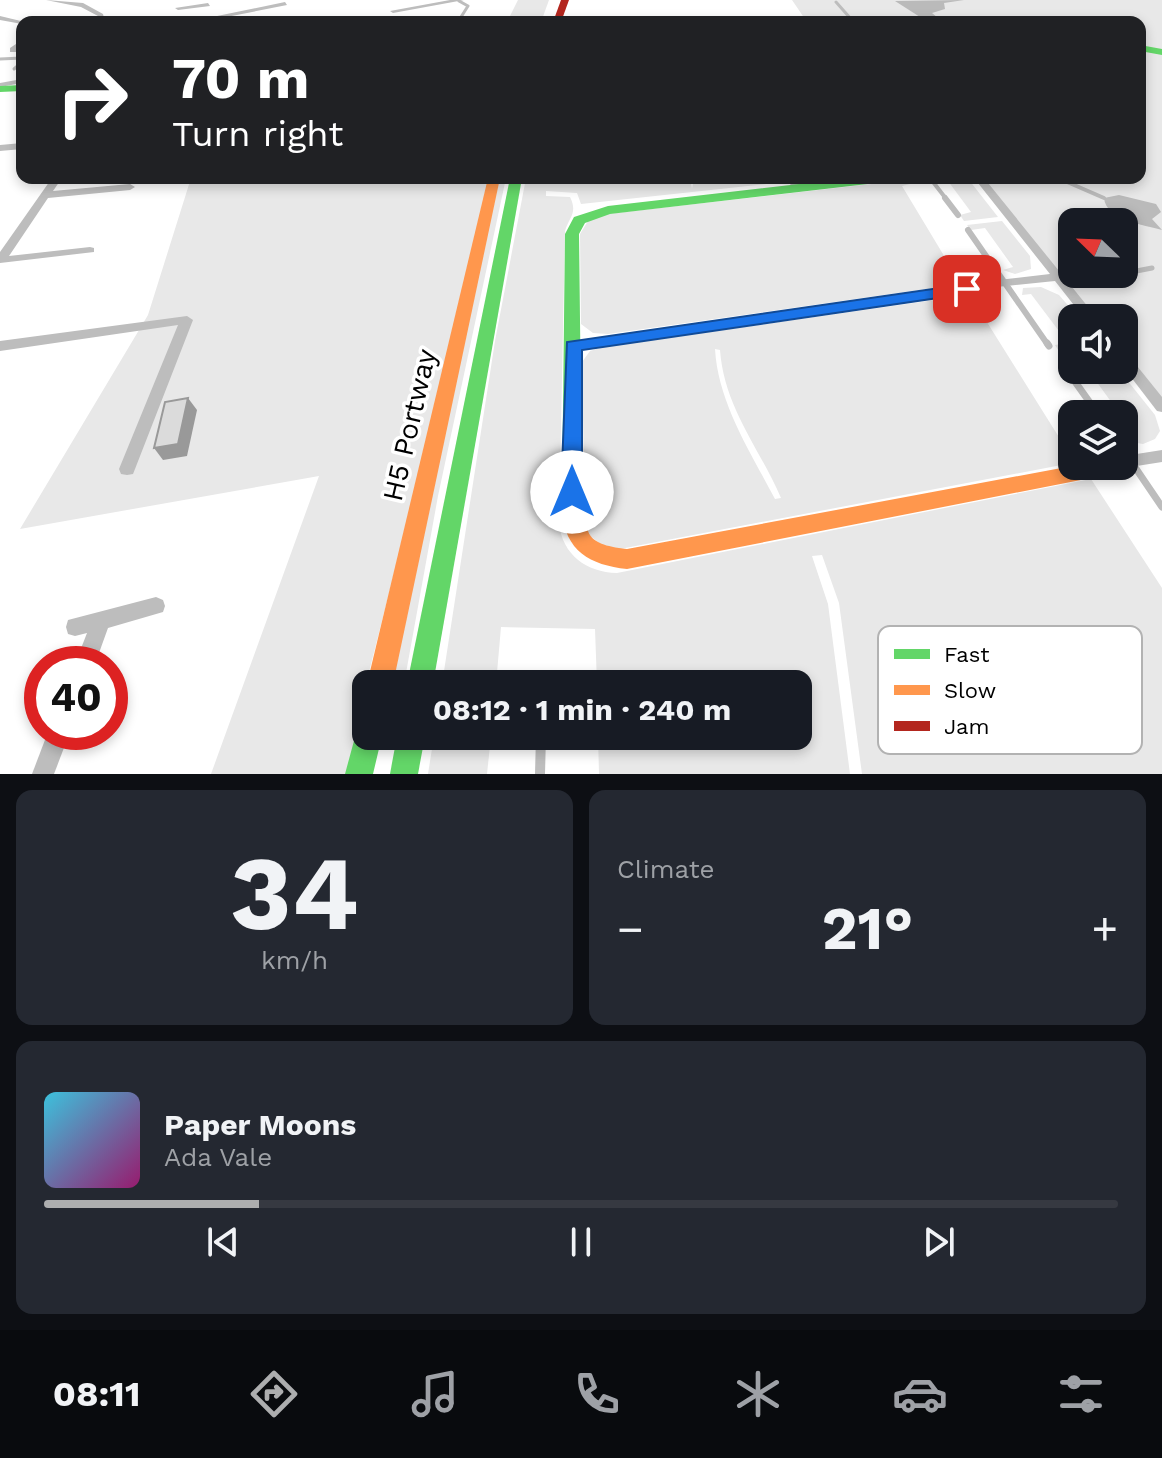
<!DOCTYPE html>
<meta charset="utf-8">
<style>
body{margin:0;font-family:"Work Sans",sans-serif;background:#242831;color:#f1f3f6;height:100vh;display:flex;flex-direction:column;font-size:30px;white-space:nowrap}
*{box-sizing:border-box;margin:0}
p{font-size:26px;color:#9ea1a6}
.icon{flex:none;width:44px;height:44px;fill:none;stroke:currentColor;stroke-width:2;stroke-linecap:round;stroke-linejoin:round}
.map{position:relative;height:774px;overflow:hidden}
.sheet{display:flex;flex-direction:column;gap:16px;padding:16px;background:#0d0f14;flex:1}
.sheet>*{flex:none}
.banner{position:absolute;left:16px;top:16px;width:1130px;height:168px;border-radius:16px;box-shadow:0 4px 12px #0003;background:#202124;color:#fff;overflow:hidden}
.needle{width:52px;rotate:293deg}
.controls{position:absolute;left:1058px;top:208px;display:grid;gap:16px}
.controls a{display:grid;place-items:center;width:80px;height:80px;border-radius:16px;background:#171b24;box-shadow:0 4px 12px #0003;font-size:40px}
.speed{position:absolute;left:24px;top:646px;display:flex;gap:16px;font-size:40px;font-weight:700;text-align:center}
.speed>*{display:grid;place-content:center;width:104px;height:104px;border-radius:50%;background:#171b24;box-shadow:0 4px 12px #0003;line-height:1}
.speed .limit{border:12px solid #d22;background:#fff;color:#111}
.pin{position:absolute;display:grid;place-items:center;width:68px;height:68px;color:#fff;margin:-34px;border-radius:16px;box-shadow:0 4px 12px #0006}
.me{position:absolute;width:88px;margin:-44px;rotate:0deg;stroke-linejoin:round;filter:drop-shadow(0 0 6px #0008)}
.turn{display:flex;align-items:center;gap:28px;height:168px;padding:0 24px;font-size:36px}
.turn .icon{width:104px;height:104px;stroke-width:2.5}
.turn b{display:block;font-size:56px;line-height:68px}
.big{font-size:60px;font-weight:700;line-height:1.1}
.sheet .widget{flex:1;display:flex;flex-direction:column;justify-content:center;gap:12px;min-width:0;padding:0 28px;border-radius:16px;background:#242831}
.sheet .dial{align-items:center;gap:0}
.dial b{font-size:104px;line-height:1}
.song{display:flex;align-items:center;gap:24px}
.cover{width:96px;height:96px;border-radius:12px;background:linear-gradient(135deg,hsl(190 70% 55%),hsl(320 70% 35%))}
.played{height:8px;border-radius:4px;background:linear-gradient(90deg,#adaeaf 20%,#363941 20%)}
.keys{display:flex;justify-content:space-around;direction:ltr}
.heat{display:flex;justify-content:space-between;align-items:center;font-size:44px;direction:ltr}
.sheet .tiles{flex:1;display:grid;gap:16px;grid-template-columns:1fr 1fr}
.widget:last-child{grid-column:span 2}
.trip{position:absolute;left:352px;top:670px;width:460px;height:80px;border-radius:16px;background:#171b24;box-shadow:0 4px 12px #0003;font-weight:700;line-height:80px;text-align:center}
.tabs{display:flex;height:128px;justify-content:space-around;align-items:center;background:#090b0e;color:#9ea1a6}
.tabs .icon{width:56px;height:56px}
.tabs .on{color:#adaeaf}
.tabs b{font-size:36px;color:#f1f3f6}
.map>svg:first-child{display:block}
.green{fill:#e8e8e8;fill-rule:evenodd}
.water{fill:#bababa}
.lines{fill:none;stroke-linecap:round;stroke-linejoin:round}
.stream-far1{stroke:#bababa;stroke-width:4}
.stream{stroke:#bababa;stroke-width:5}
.lane-far4{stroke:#bdbdbd;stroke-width:3}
.lane-far3{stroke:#bdbdbd;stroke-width:4}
.lane-far2{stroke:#bdbdbd;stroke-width:6}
.lane-far1{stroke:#bdbdbd;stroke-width:7}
.lane{stroke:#bdbdbd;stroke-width:10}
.street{fill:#bdbdbd;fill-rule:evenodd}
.fast{fill:#63d668;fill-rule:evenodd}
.slow{fill:#ff974d;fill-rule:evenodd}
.jam{fill:#b3261e;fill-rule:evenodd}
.shaded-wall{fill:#999}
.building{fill:#dbdbdb;stroke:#999;stroke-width:2}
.route{fill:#1a73e8;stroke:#114b97;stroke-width:2}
.labels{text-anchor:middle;stroke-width:7;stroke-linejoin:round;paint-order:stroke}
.street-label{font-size:28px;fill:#000;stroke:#fff}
.key{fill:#fff;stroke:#b2b2b2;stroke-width:2}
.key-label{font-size:22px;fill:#000}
</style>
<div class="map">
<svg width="1162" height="774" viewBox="0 0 1162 774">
<rect width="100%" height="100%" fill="#fff"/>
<!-- green -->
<g class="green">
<path d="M 518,0 L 549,0 L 541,22 L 507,22 Z"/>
<path d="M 792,0 L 1162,0 L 1162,407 L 1124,359 L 1124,318 L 1091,318 L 979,178 L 1140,178 L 1140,22 L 807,22 ZM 1072,222 L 1124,222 L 1124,274 L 1072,274 Z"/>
<path d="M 191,178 L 494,178 L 366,684 L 366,736 L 359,774 L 211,774 L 319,476 L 20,529 L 148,315 Z"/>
<path d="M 499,178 L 506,178 L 438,496 L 404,684 L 387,684 Z"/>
<path d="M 526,178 L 690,178 L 692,189 L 694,178 L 783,178 L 785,182 L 581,204 L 577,193 L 546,191 L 546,196 L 570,197 C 578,213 569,217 565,231 L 559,524 C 563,555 586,572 617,573 L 1091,479 L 1162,588 L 1162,774 L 862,774 L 839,603 L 822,555 L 812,556 L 828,604 L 850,774 L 599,774 L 598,736 L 798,736 L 798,684 L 597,684 L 595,629 L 501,627 L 496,684 L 442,684 L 495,341 Z"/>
<path d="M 941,178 L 969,180 L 998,217 L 964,221 L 960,215 L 971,212 L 948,181 L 941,182 Z"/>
<path d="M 907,180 L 910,184 L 902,186 L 961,284 L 608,334 L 593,333 L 581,324 L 580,234 L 588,221 L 607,214 Z"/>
<path d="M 1002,221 L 1030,256 L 1031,269 L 1015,274 L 1003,270 L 1013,267 L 985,228 L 971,230 L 967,225 Z"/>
<path d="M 1041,287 L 1059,295 L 1079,318 L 1072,318 L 1072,356 L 1062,356 L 1055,345 L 1068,343 L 1031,294 L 1022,295 L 1023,288 Z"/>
<path d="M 970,295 L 1072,458 L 1072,463 L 620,549 L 607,549 L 585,532 L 582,362 L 590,351 L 603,347 ZM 715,349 L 720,350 C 724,407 760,449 781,498 L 775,499 C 751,453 718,403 715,349 Z"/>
<path d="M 1088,370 L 1119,370 L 1155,415 L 1160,431 L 1155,439 L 1143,444 L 1132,442 L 1125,436 L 1135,434 L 1124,419 L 1124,414 L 1120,414 Z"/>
<path d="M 434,736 L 491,736 L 487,774 L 428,774 Z"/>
</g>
<!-- water -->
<g class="water">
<path d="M 964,0 L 944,3 L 945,9 L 932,13 L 938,18 L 920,17 L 895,1 Z"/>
<path d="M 1119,195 L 1156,204 L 1161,212 L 1152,219 L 1162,230 C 1144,225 1106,220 1104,198 Z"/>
</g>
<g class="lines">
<!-- stream-far1 -->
<path class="stream-far1" d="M 1058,178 L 1104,198"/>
<!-- stream -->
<path class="stream" d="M 1126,273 L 1152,268"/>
<!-- lane-far4 -->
<g class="lane-far4">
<path d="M 459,1 L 468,6 L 461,17"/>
<path d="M 836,2 L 851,19"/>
<path d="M 0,59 L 22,58"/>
<path d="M 14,69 L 22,62"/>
</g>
<!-- lane-far3 -->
<path class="lane-far3" d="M 930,178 L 947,200"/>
<!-- lane-far2 -->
<g class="lane-far2">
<path d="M 945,198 L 958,215"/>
<path d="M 968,230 L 1048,345"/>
</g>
<!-- lane-far1 -->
<g class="lane-far1">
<path d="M 1047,343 L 1049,346"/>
<path d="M 1066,369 L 1098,414"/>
<path d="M 1124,451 L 1162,507"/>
</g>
<!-- lane -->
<path class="lane" d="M 540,774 L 541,736"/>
<!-- street -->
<g class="street">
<path d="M 46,0 L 83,3 L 103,14 L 105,22 L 99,22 L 98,16 L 81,7 Z"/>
<path d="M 450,0 L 464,0 L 393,13 L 390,11 Z"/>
<path d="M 285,2 L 287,5 L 201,22 L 188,22 Z"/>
<path d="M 208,3 L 210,6 L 178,10 L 175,8 Z"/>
<path d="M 0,16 L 25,22 L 22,24 L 0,20 Z"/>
<path d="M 290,16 L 292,19 L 267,22 L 268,21 Z"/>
<path d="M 22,40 L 22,46 L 16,52 L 10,52 L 10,48 Z"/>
<path d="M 22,79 L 22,83 L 0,87 L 0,83 Z"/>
<path d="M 22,143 L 22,149 L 0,151 L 0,145 Z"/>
<path d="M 52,178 L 62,178 L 53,191 L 130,184 L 135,187 L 130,190 L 48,198 L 9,256 L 90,247 L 94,248 L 94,252 L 0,263 L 0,252 Z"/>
<path d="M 785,178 L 795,178 L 803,187 L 794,189 Z"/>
<path d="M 974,178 L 984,178 L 1097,318 L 1084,318 L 1055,281 L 977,289 L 977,283 L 981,282 L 1050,274 Z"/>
<path d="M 967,285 L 971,286 L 973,289 L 971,292 L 573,351 L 566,346 L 573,341 Z"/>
<path d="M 187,316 L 193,320 L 135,469 L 133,474 L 127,475 L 121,474 L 119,469 L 178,325 L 0,351 L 0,341 Z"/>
<path d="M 1124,354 L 1129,356 L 1162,397 L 1162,412 L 1157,411 L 1124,368 Z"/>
<path d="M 1162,450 L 1162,462 L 1124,468 L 1118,466 L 1124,466 L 1124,456 Z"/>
<path d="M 156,597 L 163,600 L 165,606 L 163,612 L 108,628 L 95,664 L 75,664 L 87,633 L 75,636 L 68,634 L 66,627 L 68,620 Z"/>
<path d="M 48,732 L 70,732 L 54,774 L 32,774 Z"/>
</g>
<!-- fast -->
<g class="fast">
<path d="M 1140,45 L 1162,49 L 1162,55 L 1140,51 Z"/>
<path d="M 22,85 L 22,91 L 0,92 L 0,86 Z"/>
<path d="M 510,178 L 522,178 L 433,684 L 407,684 Z"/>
<path d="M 852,178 L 891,178 L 885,182 L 610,214 L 585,223 L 579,234 L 582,492 L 579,498 L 572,501 L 565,498 L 562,492 L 565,234 L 574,217 L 608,206 Z"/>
<path d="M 366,723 L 366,736 L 382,736 L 373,774 L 345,774 L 358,726 Z"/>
<path d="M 397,736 L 425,736 L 418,774 L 390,774 Z"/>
</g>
<!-- slow -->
<g class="slow">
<path d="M 859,17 L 897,19 L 901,22 L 856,22 Z"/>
<path d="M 488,178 L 500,178 L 393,684 L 367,684 Z"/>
<path d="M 1072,466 L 1086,467 L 1089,473 L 1086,479 L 627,569 C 590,565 565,551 562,511 C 561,502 561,494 565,486 L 572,483 L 579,486 C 596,520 568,543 627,549 Z"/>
</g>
<!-- jam -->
<path class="jam" d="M 561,0 L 569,0 L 561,22 L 553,22 Z"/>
</g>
<!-- shaded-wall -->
<path class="shaded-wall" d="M 188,398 L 197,410 L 187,456 L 163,460 L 154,448 Z"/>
<!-- building -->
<path class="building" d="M 188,398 L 178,444 L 154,448 L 165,402 Z"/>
<!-- route -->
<path class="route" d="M 967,284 L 974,289 L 972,293 L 582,350 L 582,492 L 579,498 L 572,500 L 564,498 L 561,492 L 567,342 Z"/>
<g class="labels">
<!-- street labels -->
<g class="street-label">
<text transform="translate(409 425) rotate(-77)" y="10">H5 Portway</text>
</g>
</g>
<!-- legend -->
<rect x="878" y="626" width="264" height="128" rx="12" class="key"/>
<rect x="894" y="649" width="36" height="10" fill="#63d668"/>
<rect x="894" y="685" width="36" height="10" fill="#ff974d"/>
<rect x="894" y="721" width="36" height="10" fill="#b3261e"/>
<g class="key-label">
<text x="944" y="662">Fast</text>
<text x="944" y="698">Slow</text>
<text x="944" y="734">Jam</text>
</g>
</svg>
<div class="controls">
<a><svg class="needle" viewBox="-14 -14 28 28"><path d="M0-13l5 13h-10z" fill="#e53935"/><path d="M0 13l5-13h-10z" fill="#9ea1a6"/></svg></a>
<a><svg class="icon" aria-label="sound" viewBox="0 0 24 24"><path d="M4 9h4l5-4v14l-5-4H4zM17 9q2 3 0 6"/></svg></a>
<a><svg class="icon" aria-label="layers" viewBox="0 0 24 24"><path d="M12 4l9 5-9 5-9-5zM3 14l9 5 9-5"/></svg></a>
</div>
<div class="speed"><div class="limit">40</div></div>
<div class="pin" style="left:967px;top:289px;background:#d93025"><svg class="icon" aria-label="arrive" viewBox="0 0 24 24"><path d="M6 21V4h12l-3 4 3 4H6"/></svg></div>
<svg class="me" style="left:572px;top:492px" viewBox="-20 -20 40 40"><circle r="19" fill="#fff"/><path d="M0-13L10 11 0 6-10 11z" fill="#1a73e8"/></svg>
<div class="trip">08:12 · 1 min · 240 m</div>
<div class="banner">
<div class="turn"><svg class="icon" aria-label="right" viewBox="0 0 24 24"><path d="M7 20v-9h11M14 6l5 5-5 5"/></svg><div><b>70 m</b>Turn right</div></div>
</div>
</div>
<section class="sheet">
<div class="tiles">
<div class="widget dial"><b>34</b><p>km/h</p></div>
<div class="widget"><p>Climate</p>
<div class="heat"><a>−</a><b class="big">21°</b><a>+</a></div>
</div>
<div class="widget">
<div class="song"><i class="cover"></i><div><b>Paper Moons</b><p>Ada Vale</p></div></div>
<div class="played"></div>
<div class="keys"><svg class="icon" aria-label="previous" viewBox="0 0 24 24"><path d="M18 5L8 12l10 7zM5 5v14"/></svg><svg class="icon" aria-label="pause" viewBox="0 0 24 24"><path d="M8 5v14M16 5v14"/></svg><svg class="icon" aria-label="next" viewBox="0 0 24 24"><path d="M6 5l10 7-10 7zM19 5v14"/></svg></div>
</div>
</div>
</section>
<nav class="tabs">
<b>08:11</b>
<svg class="icon on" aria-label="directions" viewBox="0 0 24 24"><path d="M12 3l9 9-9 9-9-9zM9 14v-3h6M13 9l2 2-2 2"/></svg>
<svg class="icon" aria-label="music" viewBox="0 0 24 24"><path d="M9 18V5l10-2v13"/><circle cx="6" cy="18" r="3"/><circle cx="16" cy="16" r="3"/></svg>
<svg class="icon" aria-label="phone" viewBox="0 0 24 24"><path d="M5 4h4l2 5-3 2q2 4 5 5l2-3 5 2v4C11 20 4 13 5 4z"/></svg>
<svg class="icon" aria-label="climate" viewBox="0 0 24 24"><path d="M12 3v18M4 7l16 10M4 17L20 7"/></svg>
<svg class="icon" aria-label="car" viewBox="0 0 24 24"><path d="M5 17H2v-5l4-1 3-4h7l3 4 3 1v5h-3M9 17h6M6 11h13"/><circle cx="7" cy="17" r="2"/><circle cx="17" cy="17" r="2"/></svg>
<svg class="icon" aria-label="filters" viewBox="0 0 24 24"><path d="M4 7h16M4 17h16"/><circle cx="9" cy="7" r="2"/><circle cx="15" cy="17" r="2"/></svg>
</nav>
